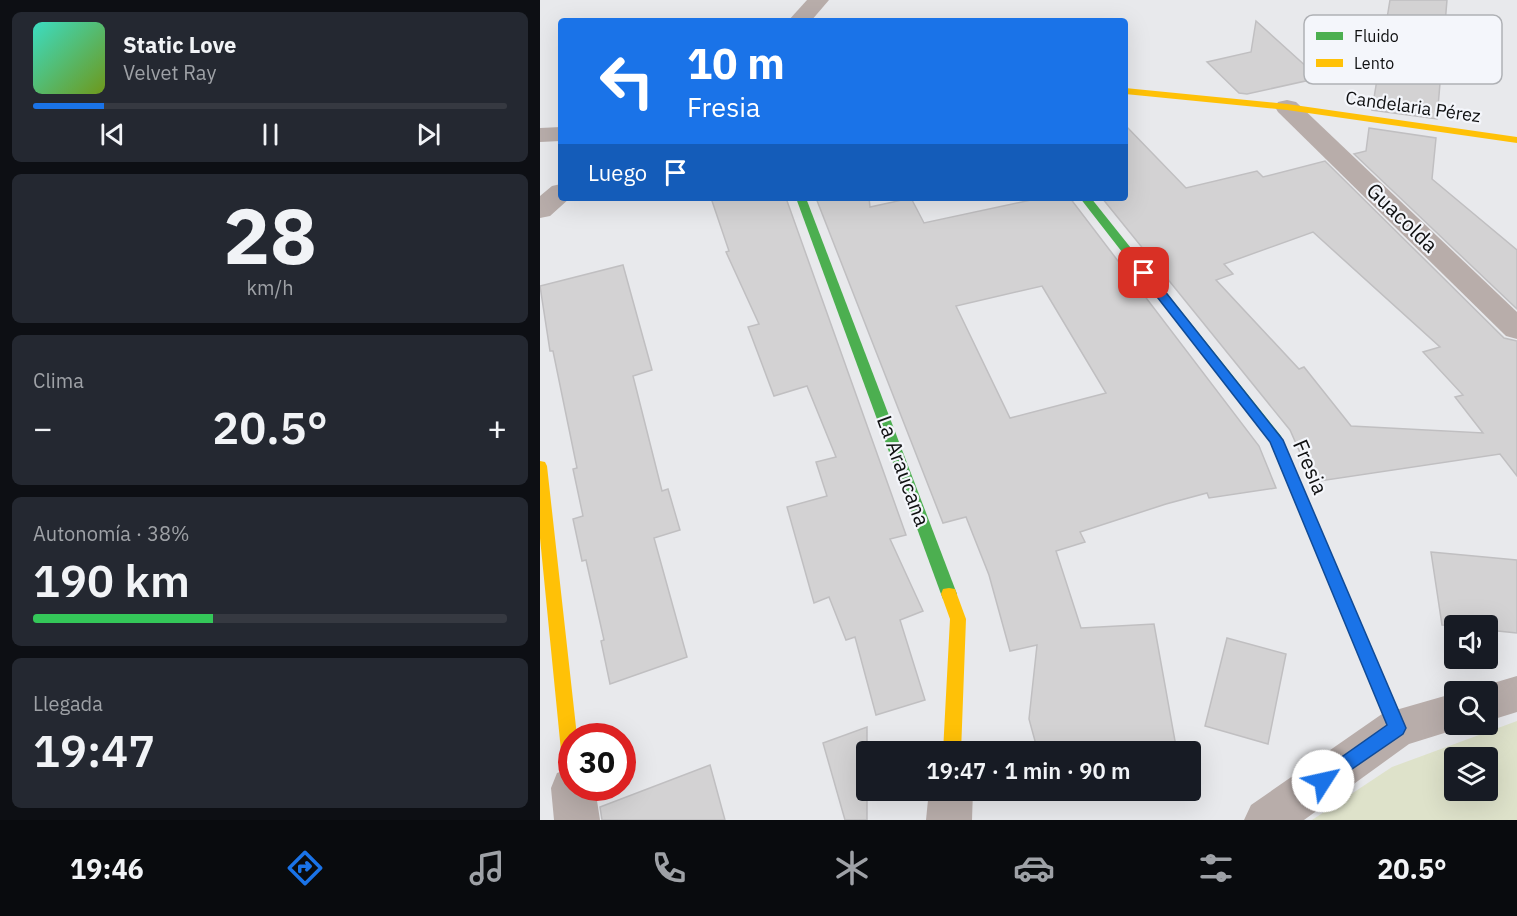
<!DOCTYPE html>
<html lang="es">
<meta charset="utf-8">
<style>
body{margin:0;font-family:"IBM Plex Sans",sans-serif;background:#242831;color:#f1f3f6;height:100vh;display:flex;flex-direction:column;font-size:22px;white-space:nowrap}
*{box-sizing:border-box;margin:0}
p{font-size:20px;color:#9ea1a6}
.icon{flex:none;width:33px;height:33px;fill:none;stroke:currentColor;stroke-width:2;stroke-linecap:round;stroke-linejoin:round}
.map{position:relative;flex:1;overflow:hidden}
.panel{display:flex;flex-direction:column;gap:12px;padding:12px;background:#0d0f14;width:540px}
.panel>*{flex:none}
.hud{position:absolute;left:18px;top:18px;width:570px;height:183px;border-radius:6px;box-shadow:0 6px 24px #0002;background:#1a73e8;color:#fff;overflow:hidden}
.fabs{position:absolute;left:904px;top:615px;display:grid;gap:12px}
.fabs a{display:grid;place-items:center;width:54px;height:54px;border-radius:6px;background:#171b24;box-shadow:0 6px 24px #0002;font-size:30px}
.speed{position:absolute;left:18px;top:723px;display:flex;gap:12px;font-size:30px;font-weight:700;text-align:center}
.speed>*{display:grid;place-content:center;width:78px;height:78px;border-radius:50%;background:#171b24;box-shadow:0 6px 24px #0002;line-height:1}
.speed .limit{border:9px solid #d22;background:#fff;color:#111}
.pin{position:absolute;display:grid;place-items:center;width:51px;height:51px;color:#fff;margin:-26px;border-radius:12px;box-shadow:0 3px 9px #0006}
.me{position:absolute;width:66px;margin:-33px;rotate:55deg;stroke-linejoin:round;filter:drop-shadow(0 0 4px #0008)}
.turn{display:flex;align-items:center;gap:21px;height:126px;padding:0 30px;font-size:27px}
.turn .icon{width:78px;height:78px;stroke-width:2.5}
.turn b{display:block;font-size:42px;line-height:51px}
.then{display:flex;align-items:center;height:57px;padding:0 30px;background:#0003;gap:12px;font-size:22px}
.big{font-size:45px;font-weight:600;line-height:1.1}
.panel .card{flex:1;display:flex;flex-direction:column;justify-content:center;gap:9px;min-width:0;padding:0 21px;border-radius:9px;background:#242831}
.panel .dial{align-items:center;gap:0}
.dial b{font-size:78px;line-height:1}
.song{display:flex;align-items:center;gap:18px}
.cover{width:72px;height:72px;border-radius:9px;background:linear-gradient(135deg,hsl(170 70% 55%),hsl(80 70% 35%))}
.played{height:6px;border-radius:3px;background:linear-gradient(90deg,#1a73e8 15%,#363941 15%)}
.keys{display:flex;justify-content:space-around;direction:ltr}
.heat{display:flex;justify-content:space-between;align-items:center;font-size:33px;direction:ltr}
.charge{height:9px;border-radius:4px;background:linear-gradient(90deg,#34c759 38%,#363941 0)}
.trip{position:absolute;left:316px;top:741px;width:345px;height:60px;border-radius:6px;background:#171b24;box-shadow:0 6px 24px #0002;font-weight:600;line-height:60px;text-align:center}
.menu{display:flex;height:96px;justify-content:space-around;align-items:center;background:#090b0e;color:#9ea1a6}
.menu .icon{width:42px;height:42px}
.menu .current{color:#1a73e8}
.menu b{font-size:27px;color:#f1f3f6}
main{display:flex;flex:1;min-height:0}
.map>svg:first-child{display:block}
.green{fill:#dee2ca;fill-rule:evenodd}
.building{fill:#d3d2d3;stroke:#c0bfc1;stroke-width:1.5;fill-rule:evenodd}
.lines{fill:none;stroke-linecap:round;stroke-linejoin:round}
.street{fill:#b8adaa;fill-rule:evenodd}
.fast{fill:#4caf50;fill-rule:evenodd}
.slow{fill:#ffc107;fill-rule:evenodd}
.route{fill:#1a73e8;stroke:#114b97;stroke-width:1.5}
.labels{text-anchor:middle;stroke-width:4.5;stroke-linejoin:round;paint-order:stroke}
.far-street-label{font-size:18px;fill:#0f1011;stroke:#f4f6fb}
.street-label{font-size:21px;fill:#0f1011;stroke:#f4f6fb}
.key{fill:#f4f6fb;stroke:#afb1b5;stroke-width:1.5}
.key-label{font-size:16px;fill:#0f1011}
</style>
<main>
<section class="panel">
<div class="card">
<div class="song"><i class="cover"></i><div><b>Static Love</b><p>Velvet Ray</p></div></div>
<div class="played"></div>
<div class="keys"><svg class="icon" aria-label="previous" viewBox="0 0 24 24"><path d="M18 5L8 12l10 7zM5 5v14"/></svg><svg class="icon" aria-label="pause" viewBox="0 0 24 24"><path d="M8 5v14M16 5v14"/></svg><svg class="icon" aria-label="next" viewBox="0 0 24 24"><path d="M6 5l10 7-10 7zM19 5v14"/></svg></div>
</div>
<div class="card dial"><b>28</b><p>km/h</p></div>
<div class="card"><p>Clima</p>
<div class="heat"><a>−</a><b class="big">20.5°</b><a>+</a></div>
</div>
<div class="card"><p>Autonomía · 38%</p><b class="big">190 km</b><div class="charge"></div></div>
<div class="card"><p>Llegada</p><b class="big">19:47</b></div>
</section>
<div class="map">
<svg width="977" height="820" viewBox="0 0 977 820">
<rect width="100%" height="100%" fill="#e8e9ec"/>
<!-- green -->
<path class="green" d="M 977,721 L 977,820 L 772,820 L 852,767 ZM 915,758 L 948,758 L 948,790 L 915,790 Z"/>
<!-- building -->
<g class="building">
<path d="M 850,0 L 907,0 L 897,119 L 832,110 Z"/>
<path d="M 716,21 L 779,78 L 707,94 L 699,93 L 667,62 L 711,52 Z"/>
<path d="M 585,125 L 646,188 L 717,171 L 723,177 L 785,161 L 964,338 L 977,341 L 977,476 L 960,454 L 773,482 L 750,430 L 562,198 L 585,198 ZM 773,232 L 900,347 L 883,352 L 923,395 L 915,397 L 943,433 L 811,426 L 764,367 L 759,369 L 676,280 L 693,274 L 684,264 Z"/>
<path d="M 829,128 L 896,138 L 892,179 L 977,250 L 977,309 L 814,154 L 826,151 Z"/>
<path d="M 171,198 L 246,198 L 366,535 L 350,539 L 383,611 L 360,620 L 385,700 L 336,715 L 315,637 L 306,640 L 289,597 L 274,603 L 247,507 L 287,496 L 276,462 L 296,457 L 267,386 L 234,396 L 208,327 L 219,324 L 186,252 L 189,251 Z"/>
<path d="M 276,198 L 329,198 L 330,207 L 371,198 L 384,223 L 500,198 L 530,198 L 719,446 L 736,488 L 669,498 L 667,493 L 626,504 L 540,532 L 545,542 L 516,551 L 541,628 L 614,624 L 637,752 L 498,752 L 489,719 L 497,645 L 470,651 L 449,575 L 426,517 L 403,523 ZM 502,286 L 566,393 L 470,418 L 416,306 Z"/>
<path d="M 83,265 L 112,370 L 93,376 L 122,491 L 128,489 L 140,530 L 114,538 L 147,657 L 70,684 L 61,641 L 64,640 L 46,560 L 42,561 L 33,519 L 43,516 L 33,469 L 37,468 L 13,351 L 10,351 L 0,286 Z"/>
<path d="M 891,552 L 977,560 L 977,633 L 948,630 L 948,626 L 902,625 Z"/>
<path d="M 687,638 L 746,654 L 728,744 L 665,726 Z"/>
<path d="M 327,727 L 327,820 L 305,820 L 283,743 Z"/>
<path d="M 170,765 L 185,820 L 62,820 L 60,807 Z"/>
</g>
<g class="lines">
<!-- street -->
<g class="street">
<path d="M 267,0 L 289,0 L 271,21 L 248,21 Z"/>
<path d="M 747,100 L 756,102 L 977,312 L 977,339 L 966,336 L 738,112 L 735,107 L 738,102 Z"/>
<path d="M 21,127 L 21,141 L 0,142 L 0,128 Z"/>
<path d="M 21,184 L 21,198 L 30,198 L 10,216 L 0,218 L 0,196 L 12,186 Z"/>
<path d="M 977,676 L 977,712 L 948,721 L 948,692 L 932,692 L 933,689 Z"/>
<path d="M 915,693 L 915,724 L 930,725 L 869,744 L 764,820 L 704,820 L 711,805 L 842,714 Z"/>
<path d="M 32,768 L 32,788 L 55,788 L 60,820 L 14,820 L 11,788 L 17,773 Z"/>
<path d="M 389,790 L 433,790 L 432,820 L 386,820 Z"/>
</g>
<!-- fast -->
<g class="fast">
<path d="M 256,198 L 266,198 L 417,594 L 415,599 L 409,600 L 403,599 L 401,594 Z"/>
<path d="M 540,198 L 551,198 L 741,436 L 866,728 L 863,734 L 857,736 L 851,734 L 730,442 Z"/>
</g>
<!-- slow -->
<g class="slow">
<path d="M 585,88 L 747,104 L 977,137 L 977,143 L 747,110 L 585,94 Z"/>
<path d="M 0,461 L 5,462 L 7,466 L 37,736 L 32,736 L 32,779 L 26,777 L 23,771 L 0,538 Z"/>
<path d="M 409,588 L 415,589 L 426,619 L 421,752 L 403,752 L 410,619 L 401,594 L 403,589 Z"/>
</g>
</g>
<!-- route -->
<path class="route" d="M 604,269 L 608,270 L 743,440 L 866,728 L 863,734 L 783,789 L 776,787 L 773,781 L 776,775 L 847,725 L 730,442 L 600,275 L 598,273 Z"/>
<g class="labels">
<!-- far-street labels -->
<g class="far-street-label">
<text transform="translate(873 107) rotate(8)" y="6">Candelaria Pérez</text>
</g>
<!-- street labels -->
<g class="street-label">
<text transform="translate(862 218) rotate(44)" y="7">Guacolda</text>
<text transform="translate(770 467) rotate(67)" y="7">Fresia</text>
<text transform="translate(363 471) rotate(70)" y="7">La Araucana</text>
</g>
</g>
<!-- legend -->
<rect x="764" y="15" width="198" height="69" rx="9" class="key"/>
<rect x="776" y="32" width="27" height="8" fill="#4caf50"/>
<rect x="776" y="59" width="27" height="8" fill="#ffc107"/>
<g class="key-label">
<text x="814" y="42">Fluido</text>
<text x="814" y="69">Lento</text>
</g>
</svg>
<div class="fabs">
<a><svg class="icon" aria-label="sound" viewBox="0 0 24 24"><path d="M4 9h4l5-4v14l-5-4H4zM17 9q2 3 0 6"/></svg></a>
<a><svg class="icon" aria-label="search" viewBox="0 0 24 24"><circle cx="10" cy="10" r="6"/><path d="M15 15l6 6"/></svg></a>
<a><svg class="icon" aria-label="layers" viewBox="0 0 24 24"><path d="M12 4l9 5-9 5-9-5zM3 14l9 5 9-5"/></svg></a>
</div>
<div class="speed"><div class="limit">30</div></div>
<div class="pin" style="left:604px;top:273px;background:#d93025"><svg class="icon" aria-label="arrive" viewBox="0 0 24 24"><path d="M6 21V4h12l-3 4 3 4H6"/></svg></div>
<svg class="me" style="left:783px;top:781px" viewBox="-20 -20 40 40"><circle r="19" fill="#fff"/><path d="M0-13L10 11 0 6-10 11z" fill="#1a73e8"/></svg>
<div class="trip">19:47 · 1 min · 90 m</div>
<div class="hud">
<div class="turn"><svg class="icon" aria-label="left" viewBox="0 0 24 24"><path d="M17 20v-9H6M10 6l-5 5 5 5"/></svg><div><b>10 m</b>Fresia</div></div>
<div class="then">Luego<svg class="icon" aria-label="arrive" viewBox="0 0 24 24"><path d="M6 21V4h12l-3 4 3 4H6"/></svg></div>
</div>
</div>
</main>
<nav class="menu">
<b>19:46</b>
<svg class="icon current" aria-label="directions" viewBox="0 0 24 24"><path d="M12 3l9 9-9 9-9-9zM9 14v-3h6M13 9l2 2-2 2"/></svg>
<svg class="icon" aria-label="music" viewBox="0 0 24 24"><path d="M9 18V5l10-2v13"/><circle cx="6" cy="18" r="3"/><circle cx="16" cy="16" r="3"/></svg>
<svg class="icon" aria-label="phone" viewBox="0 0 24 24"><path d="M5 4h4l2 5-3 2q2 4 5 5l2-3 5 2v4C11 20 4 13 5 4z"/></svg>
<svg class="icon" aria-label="climate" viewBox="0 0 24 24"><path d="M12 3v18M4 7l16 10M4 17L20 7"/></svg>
<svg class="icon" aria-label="car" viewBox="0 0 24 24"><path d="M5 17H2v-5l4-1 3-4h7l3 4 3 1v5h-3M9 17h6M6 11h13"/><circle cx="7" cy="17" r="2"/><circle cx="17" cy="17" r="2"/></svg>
<svg class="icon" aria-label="filters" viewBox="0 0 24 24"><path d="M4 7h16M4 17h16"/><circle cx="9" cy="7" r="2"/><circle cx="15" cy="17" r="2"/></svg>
<b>20.5°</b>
</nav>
